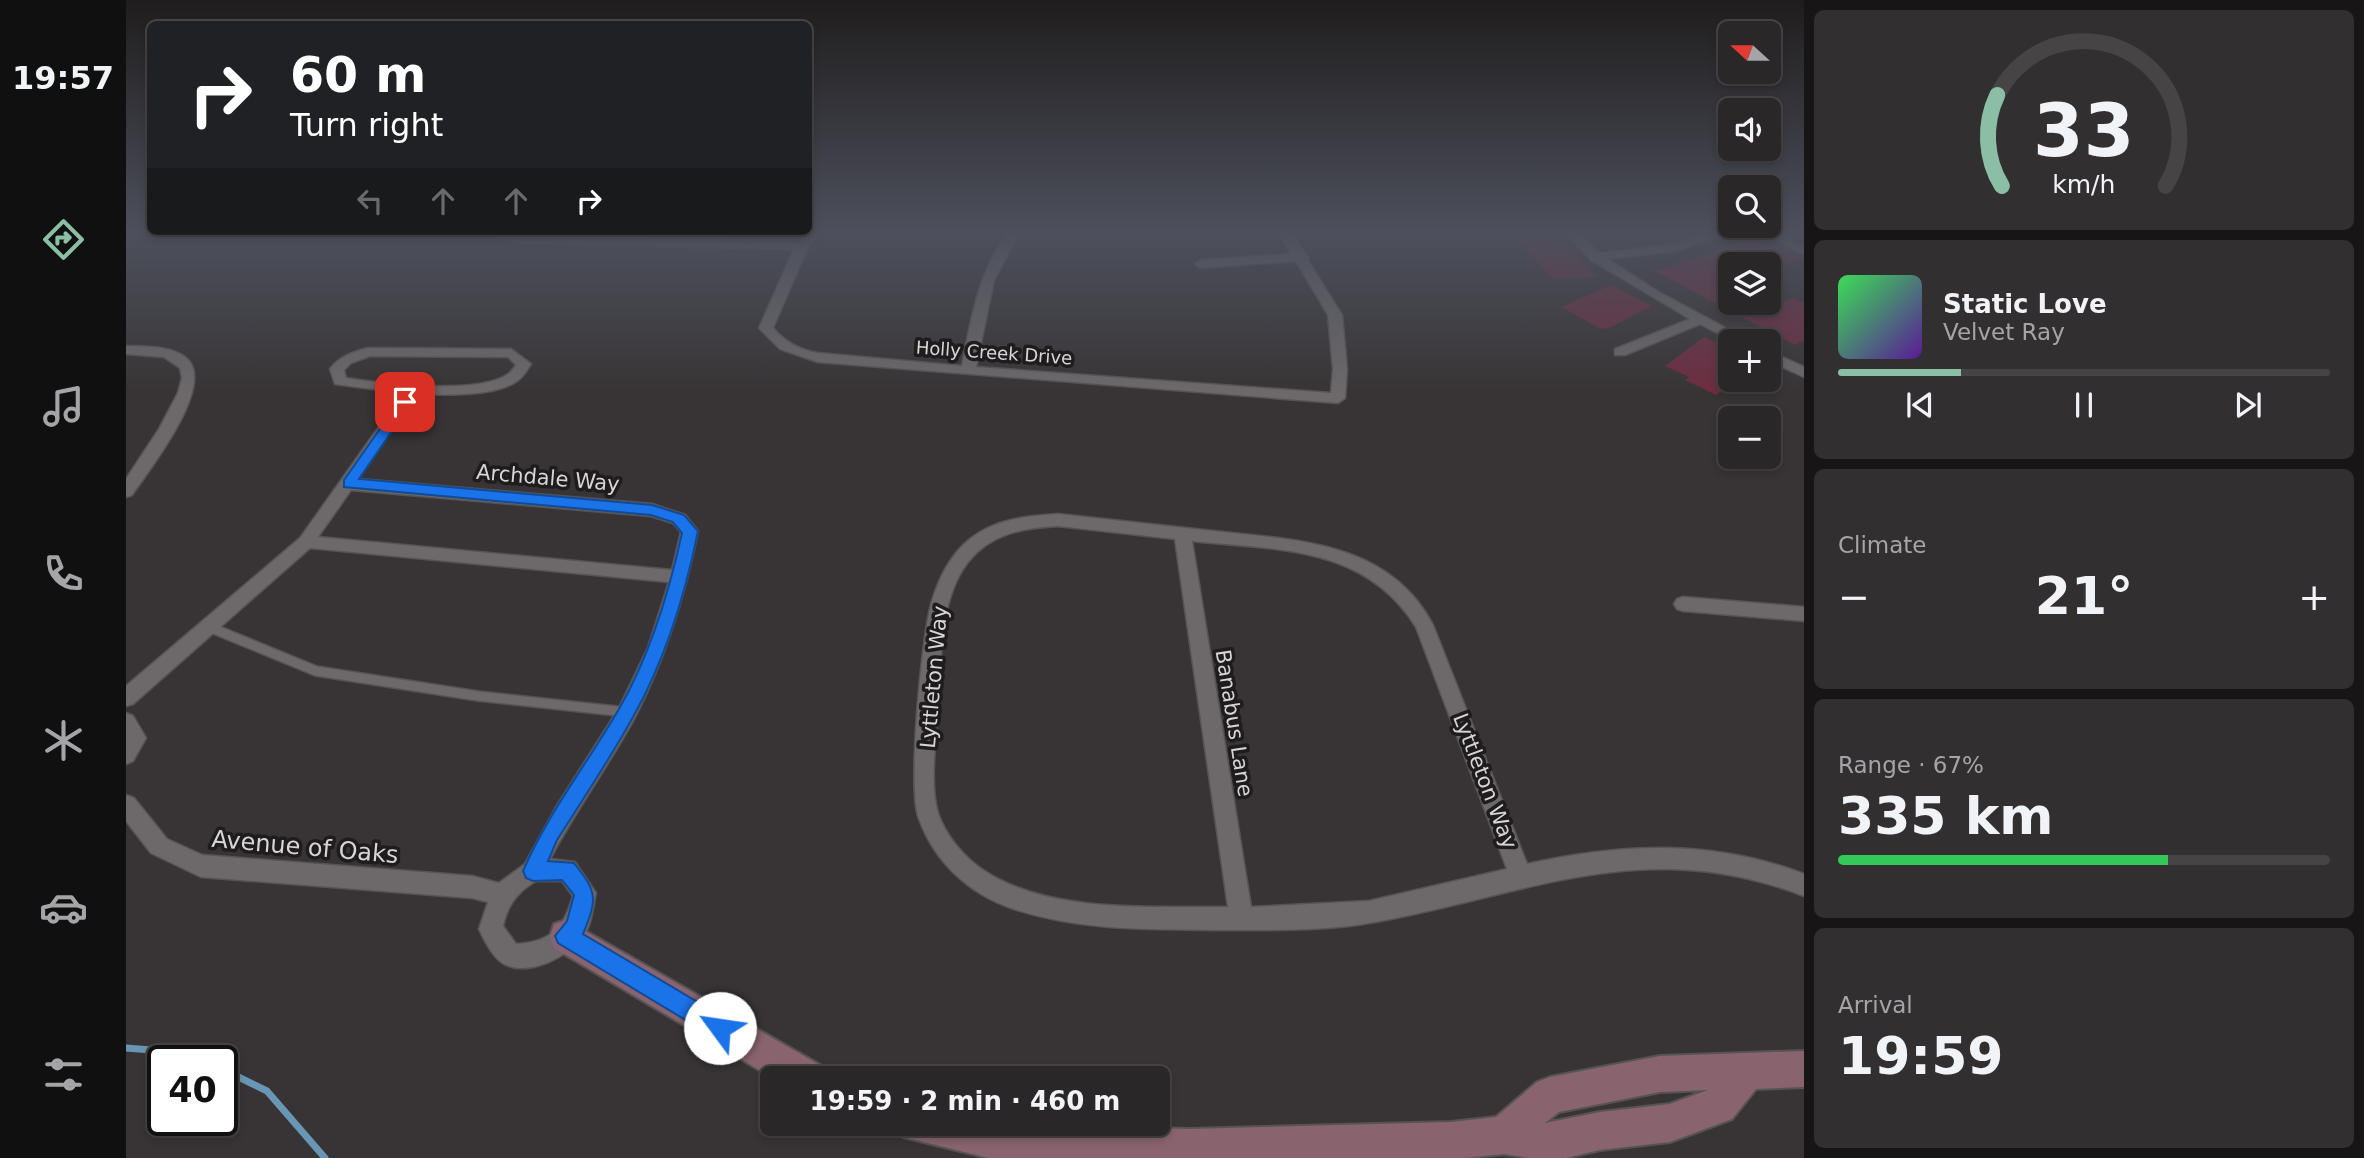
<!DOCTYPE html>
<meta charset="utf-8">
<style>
body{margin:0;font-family:"DejaVu Sans",sans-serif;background:#322f30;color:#f1f3f6;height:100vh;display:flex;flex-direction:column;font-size:26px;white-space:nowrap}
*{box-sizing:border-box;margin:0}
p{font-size:23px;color:#a5a5a8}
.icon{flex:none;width:38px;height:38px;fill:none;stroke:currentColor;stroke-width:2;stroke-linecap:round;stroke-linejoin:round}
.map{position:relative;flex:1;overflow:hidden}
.panel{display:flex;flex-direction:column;gap:10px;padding:10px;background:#171516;width:560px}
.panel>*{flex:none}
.guide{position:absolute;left:21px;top:21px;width:665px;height:214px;border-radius:10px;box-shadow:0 4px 10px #0003,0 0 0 2px #464445;background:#202124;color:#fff;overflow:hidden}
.needle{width:46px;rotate:291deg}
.fabs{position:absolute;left:1592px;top:21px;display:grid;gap:14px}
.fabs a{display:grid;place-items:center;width:63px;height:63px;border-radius:10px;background:#2a2728;box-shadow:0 4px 10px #0003,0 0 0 2px #464445;font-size:35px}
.speed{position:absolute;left:21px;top:1045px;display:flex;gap:14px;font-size:35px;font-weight:700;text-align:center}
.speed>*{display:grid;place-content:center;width:91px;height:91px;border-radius:50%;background:#2a2728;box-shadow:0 4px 10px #0003,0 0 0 2px #464445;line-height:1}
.speed .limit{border:4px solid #111;border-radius:10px;background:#fff;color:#111}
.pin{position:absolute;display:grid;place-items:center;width:60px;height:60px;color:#fff;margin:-30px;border-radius:14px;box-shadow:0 4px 10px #0006}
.me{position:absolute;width:77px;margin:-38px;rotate:301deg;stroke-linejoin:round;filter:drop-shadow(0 0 5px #0008)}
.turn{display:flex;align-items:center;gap:24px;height:147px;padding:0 28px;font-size:32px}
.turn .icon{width:91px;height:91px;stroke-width:2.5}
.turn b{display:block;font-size:49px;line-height:60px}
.lanes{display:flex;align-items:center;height:66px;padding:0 28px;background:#0003;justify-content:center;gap:35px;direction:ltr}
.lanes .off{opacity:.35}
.big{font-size:52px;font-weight:600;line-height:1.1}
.panel .widget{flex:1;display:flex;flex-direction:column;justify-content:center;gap:10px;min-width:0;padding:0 24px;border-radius:10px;background:#322f30}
.panel .dial{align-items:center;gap:0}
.dial svg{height:182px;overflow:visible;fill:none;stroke:#464445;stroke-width:7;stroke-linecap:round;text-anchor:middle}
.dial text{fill:#f1f3f6;stroke:none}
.song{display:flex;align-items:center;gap:21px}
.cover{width:84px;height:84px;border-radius:10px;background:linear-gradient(135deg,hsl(130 70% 55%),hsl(270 70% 35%))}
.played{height:7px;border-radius:4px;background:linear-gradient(90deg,#8abfa5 25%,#464445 25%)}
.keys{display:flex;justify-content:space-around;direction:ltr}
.heat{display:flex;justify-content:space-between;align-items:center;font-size:38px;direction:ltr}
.charge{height:10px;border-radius:5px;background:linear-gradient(90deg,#34c759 67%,#464445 0)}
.trip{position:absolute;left:634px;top:1066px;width:410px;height:70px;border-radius:10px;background:#2a2728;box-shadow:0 4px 10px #0003,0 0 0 2px #464445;font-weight:600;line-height:70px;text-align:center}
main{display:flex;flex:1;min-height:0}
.menu{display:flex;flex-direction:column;width:126px;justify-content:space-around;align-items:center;background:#111010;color:#a5a5a8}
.menu .icon{width:49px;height:49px}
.menu .selected{color:#8abfa5}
.menu b{font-size:32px;color:#f1f3f6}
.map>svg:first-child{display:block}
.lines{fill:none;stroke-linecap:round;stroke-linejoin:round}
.stream{stroke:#6896b4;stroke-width:7}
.building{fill:#6d2d40}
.lane-far1-casing{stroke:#565354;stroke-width:10}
.lane-casing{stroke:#565354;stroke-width:12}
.street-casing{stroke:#565354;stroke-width:3}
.secondary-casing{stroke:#565354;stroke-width:4}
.lane-far1{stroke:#6d696a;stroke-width:7}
.lane{stroke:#6d696a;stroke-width:9}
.street{fill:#6d696a;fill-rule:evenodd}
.secondary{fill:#89646f;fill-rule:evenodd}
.route{fill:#1a73e8;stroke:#114b97;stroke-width:2}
.labels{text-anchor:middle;stroke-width:7;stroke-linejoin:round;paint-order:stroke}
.far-street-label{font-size:18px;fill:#d8d5d6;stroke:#1e1c1c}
.street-label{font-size:21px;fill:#d8d5d6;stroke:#1e1c1c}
.near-street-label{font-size:24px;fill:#d8d5d6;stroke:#1e1c1c}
</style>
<main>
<nav class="menu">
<b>19:57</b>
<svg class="icon selected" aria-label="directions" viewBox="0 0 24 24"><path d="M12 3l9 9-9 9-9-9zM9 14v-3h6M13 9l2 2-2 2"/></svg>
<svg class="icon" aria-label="music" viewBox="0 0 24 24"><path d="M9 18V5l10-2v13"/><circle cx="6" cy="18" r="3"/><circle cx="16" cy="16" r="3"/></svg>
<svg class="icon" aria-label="phone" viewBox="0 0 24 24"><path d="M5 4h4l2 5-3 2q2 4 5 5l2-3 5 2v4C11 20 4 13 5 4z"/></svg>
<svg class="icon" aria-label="climate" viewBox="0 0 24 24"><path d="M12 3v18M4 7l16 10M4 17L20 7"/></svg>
<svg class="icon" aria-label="car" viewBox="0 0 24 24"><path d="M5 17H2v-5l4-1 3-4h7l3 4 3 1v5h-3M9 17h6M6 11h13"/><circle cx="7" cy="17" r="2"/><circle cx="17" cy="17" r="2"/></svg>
<svg class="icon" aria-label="filters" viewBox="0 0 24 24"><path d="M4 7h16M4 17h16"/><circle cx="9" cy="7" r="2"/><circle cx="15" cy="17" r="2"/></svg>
</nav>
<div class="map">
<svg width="1678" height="1158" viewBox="0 0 1678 1158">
<rect width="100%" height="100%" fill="#383435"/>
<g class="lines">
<!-- stream -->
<g class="stream">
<path d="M 0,1048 L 63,1053 L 78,1060"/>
<path d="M 96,1069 L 141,1091 L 199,1158"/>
</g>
</g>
<!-- building -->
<g class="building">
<path d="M 1433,236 L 1471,277 L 1426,278 L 1390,237 Z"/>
<path d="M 1627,239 L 1652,251 L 1658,248 L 1678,257 L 1643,270 L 1643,264 L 1605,264 L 1605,303 L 1656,303 L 1667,298 L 1678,303 L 1678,340 L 1669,345 L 1528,271 Z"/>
<path d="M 1485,285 L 1526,306 L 1483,328 L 1475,329 L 1435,307 Z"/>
<path d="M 1578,337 L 1605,349 L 1605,383 L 1590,395 L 1559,380 L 1563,377 L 1539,366 Z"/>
</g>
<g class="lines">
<!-- lane-far1 casing -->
<g class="lane-far1-casing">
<path id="lane-far1" d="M 1676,232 L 1654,239 L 1678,251"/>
</g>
<!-- lane casing -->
<g class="lane-casing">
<path id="lane" d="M 83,627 L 190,671 L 352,696 L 500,712"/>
</g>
<!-- street casing -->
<g class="street-casing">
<g id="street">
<path d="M 350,232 L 673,242 L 682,232 L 694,232 L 681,249 L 647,328 C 659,342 673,350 692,353 L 836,366 C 845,317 853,272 882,232 L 894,232 L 868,280 L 850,367 L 1205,393 L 1207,369 L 1202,315 L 1170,261 L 1075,268 L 1069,264 L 1075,260 L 1165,254 L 1152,232 L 1164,232 L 1182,257 L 1181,259 L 1216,315 L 1221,369 L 1219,398 L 1212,403 L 692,362 L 654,349 L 633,328 L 668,249 L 392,243 Z"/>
<path d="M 1438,232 L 1450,232 L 1474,253 L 1547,244 L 1584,232 L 1600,232 L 1598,234 L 1549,251 L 1482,259 L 1531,291 L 1624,341 L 1607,341 L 1574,324 L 1499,355 L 1489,355 L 1489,349 L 1564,319 L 1465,260 Z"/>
<path d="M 0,346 C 18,347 43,345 59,357 C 93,382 23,470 6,495 L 0,497 L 0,479 L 33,429 L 52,393 L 56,378 L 54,368 L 38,357 L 0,354 Z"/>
<path d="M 242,348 L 385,349 L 405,364 C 401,370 397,377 391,381 C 369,397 318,395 291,394 L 232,479 L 526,504 L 559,515 L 572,531 C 559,595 540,657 509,717 C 483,765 450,810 424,859 L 449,862 L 470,893 C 467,905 466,924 458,935 C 444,956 403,977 378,964 C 367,958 358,940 353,929 L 362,902 L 346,898 L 75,877 L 25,853 L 0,821 L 0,795 L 8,798 L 41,839 L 76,855 L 346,876 L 373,883 L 399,864 L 432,804 L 493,708 L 522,648 L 543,582 L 184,548 L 7,704 L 0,706 L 0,686 L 174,538 L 277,393 L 209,384 L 204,369 C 214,356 227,352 242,348 ZM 244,356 L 382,357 L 390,365 C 387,369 384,374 379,376 C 348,394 256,384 220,378 L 218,370 L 225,363 ZM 225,490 L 525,516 L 547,523 L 555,532 L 546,570 L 192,537 ZM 410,881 L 436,881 L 447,896 C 438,928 425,942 390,944 L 377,926 C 381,906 392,891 410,881 Z"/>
<path d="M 1643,351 L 1678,367 L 1678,377 L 1643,361 Z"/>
<path d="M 932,514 C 984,520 1035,525 1087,531 C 1170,540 1263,541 1307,625 L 1401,864 C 1496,843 1586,839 1678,874 L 1678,896 C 1518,834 1404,894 1249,922 C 1202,931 1152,930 1103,930 C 1029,929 956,932 885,908 C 842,893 809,862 793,819 C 781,790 796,633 806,601 C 813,578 825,554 844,539 C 869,519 901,516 932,514 ZM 932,526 L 1049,539 L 1102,907 C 1026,906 923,914 857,870 C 838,857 819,835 812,813 C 802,779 812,726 814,690 C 815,668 814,644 819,621 C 822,601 829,579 842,562 C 865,533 897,528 932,526 ZM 1066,541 C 1151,550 1239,545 1290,627 L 1381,869 L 1243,901 L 1125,907 Z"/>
<path d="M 1557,597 L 1678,607 L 1678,621 L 1557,611 L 1551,609 L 1548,604 L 1551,599 Z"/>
<path d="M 0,713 L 7,716 L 20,738 L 7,761 L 0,764 Z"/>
</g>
</g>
<!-- secondary casing -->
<g class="secondary-casing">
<g id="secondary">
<path d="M 440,920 L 694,1065 L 699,1078 L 647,1078 L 428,948 L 424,936 L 428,924 Z"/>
<path d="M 1678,1051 L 1678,1087 L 1630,1089 L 1606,1119 L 1544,1142 L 1474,1150 L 1440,1158 L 1403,1158 L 1378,1154 L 1340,1158 L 863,1158 L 777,1137 L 771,1124 L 905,1124 L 1063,1129 L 1325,1122 L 1370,1117 L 1411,1082 L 1424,1077 L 1534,1056 ZM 1582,1090 L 1544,1104 L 1474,1112 L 1419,1123 L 1433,1112 L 1534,1092 Z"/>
</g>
</g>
<!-- lane-far1 -->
<use href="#lane-far1" class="lane-far1"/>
<!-- lane -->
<use href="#lane" class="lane"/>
<!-- street -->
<use href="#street" class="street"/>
<!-- secondary -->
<use href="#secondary" class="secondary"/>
</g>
<!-- sky -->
<linearGradient id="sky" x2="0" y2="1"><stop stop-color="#1f1d1d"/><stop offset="0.59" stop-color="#4d505c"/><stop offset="1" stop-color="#4d505c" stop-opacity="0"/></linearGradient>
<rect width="1678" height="394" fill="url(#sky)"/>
<!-- route -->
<path class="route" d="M 279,398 L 286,402 L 233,479 L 526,505 L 558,515 L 572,531 C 559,596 539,660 507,717 C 484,759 457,799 431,840 L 422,861 L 448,863 C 471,892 472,898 457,934 L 602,1020 L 605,1028 L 602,1036 L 594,1040 L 586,1036 L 432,943 L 429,936 L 441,921 L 448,895 L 436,880 L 407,881 L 400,878 L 397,871 C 422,813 461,764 493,709 C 524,655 543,593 556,533 L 547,522 L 525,515 L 218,487 L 218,480 L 275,399 Z"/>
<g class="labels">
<!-- far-street labels -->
<g class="far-street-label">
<text transform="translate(868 353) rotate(4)" y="6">Holly Creek Drive</text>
</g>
<!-- street labels -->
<g class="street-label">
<text transform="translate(422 478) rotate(5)" y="7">Archdale Way</text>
<text transform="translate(808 677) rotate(-85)" y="7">Lyttleton Way</text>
<text transform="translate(1108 723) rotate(81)" y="7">Banabus Lane</text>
<text transform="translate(1359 781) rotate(69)" y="7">Lyttleton Way</text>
</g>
<!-- near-street labels -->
<g class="near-street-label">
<text transform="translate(179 847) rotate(5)" y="8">Avenue of Oaks</text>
</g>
</g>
</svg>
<div class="fabs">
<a><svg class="needle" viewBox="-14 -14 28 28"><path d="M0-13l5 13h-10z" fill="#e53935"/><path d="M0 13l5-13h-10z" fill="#a5a5a8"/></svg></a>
<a><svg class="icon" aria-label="sound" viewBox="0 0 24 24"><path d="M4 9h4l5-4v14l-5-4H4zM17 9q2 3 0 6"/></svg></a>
<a><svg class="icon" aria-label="search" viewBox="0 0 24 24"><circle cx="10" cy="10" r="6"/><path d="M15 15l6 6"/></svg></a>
<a><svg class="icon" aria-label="layers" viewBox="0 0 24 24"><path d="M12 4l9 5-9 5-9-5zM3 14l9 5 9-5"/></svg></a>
<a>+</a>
<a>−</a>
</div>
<div class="speed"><div class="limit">40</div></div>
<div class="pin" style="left:279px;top:402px;background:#d93025"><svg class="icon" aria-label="arrive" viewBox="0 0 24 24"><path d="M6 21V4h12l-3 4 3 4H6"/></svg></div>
<svg class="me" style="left:594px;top:1028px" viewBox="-20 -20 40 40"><circle r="19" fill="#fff"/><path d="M0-13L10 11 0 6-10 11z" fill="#1a73e8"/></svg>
<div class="trip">19:59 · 2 min · 460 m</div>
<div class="guide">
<div class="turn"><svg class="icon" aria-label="right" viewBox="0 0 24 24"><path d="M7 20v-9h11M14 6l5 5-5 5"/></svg><div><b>60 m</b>Turn right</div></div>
<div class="lanes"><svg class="icon off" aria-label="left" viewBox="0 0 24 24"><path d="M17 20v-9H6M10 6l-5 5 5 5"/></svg><svg class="icon off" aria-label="ahead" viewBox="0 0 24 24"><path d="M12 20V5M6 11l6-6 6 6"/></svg><svg class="icon off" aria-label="ahead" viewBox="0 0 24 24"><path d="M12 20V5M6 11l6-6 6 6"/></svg><svg class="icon" aria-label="right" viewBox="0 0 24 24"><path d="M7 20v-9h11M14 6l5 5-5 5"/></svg></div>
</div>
</div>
<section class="panel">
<div class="widget dial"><svg viewBox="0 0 100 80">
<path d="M14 69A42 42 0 1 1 86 69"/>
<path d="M14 69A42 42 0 0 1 12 29" stroke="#8abfa5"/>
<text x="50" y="56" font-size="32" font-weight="700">33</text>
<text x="50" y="72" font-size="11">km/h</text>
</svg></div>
<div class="widget">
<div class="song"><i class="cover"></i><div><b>Static Love</b><p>Velvet Ray</p></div></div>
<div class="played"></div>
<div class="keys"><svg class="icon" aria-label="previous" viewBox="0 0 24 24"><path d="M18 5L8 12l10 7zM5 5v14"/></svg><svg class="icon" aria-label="pause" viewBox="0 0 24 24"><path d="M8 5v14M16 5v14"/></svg><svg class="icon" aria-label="next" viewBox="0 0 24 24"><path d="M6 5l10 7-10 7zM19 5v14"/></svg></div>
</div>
<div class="widget"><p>Climate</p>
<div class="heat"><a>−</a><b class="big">21°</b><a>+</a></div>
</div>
<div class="widget"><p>Range · 67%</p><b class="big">335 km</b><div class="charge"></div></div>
<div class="widget"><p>Arrival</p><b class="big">19:59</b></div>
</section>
</main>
